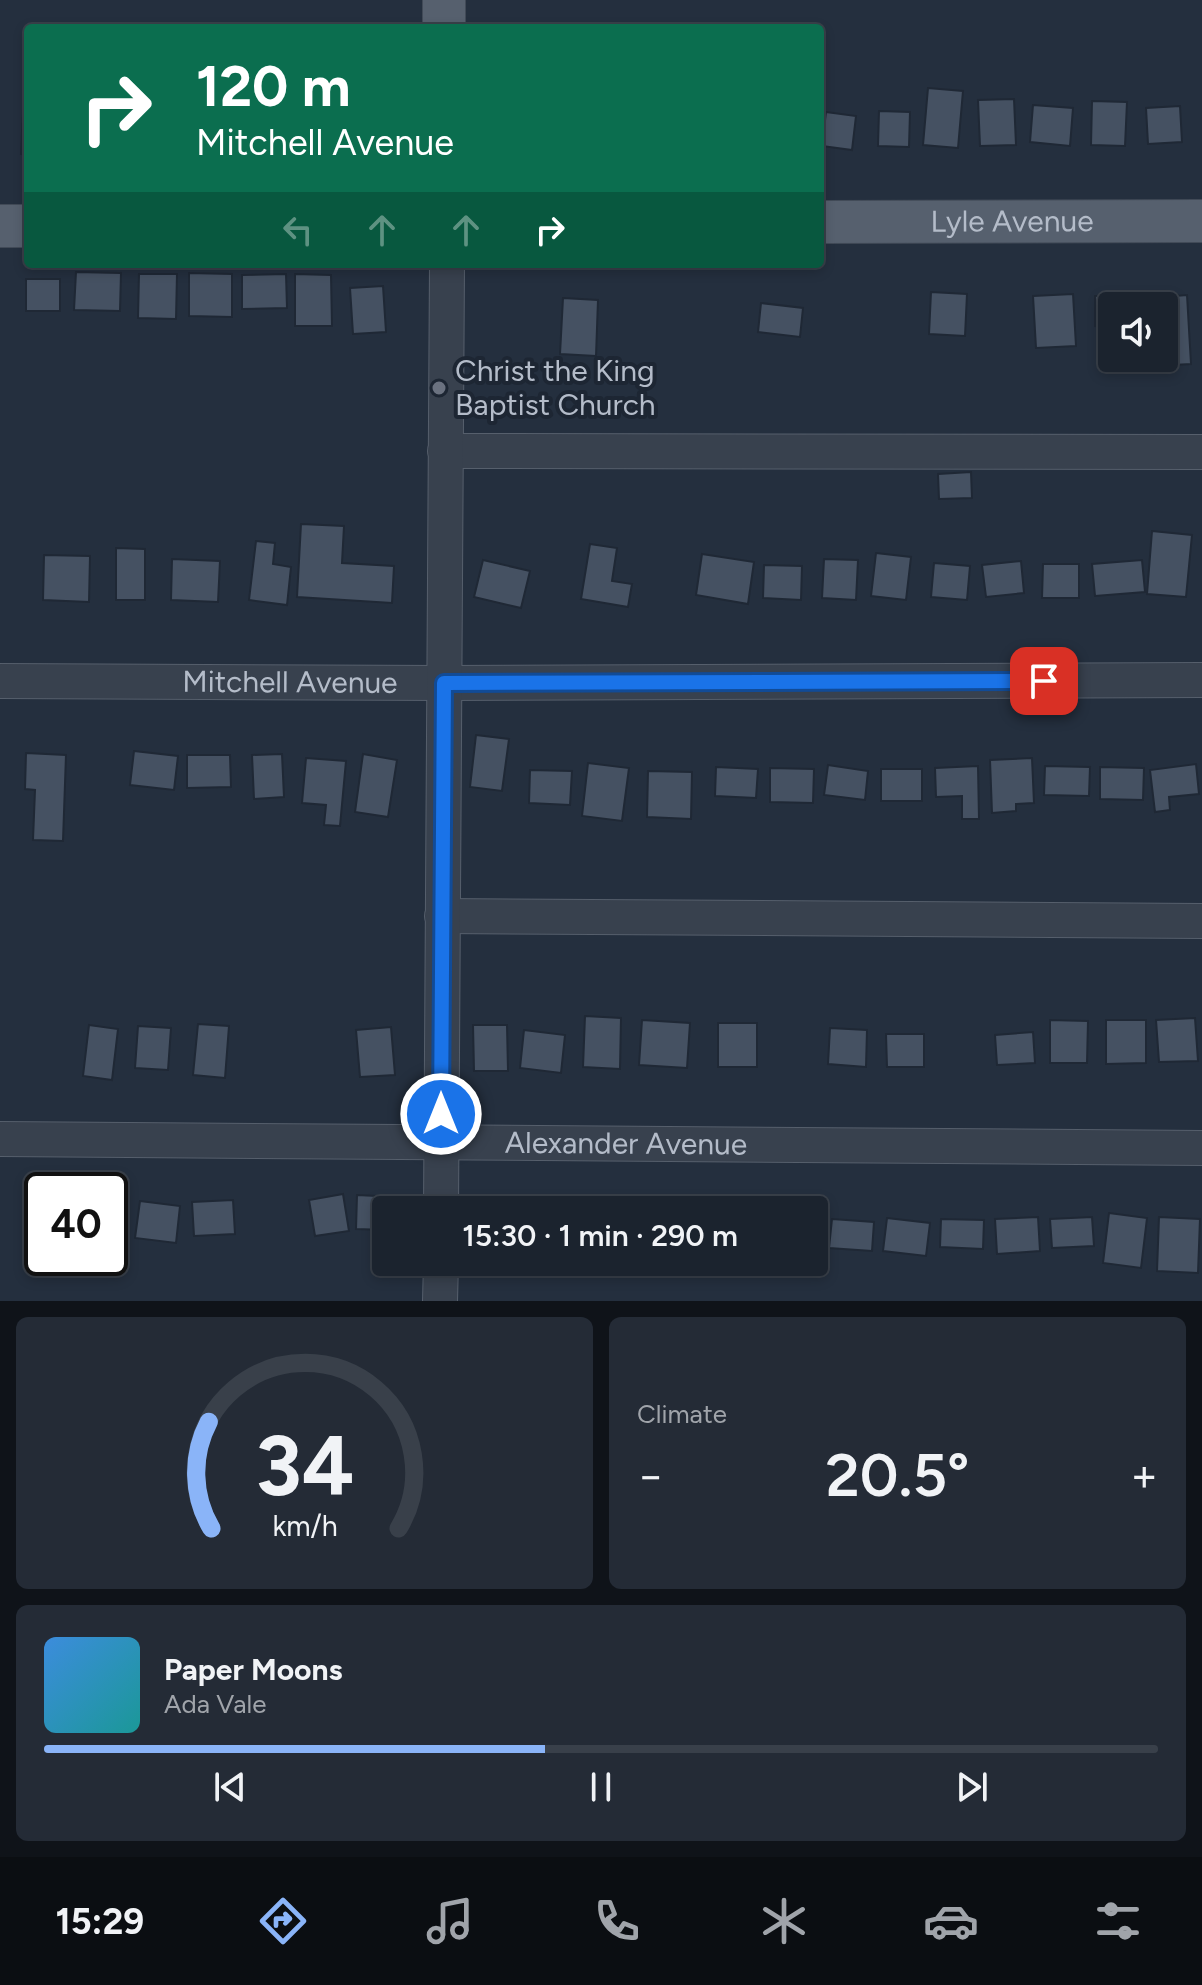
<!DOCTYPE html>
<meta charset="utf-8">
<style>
body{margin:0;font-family:Figtree,sans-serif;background:#242b36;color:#f1f3f6;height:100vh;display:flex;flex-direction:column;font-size:30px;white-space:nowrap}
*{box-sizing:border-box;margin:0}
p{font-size:26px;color:#a0a4aa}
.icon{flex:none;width:44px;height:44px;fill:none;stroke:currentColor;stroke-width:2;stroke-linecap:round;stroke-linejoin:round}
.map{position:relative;height:1301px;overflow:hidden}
.drawer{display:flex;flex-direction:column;gap:16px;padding:16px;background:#0f1319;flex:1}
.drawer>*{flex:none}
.top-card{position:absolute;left:24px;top:24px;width:800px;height:244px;border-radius:8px;box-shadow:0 4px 12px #0003,0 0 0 2px #39404a;background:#0b6e4f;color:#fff;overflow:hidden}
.controls{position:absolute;left:1098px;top:292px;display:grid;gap:16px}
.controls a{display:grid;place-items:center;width:80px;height:80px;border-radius:8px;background:#1b232e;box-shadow:0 4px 12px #0003,0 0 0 2px #39404a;font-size:40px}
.speed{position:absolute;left:24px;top:1172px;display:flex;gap:16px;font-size:40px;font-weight:700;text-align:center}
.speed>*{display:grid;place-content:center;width:104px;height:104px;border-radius:50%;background:#1b232e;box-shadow:0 4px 12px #0003,0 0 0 2px #39404a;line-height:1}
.speed .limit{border:4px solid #111;border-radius:12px;background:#fff;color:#111}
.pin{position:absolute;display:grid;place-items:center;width:68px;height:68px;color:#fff;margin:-34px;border-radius:16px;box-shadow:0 4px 12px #0006}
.me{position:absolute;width:88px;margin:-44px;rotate:0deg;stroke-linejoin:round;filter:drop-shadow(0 0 6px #0008)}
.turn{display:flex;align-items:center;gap:28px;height:168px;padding:0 40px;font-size:36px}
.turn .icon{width:104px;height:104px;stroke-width:2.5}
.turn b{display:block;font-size:56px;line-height:68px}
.lanes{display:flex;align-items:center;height:76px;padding:0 40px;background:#0003;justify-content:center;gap:40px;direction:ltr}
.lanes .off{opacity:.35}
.big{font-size:60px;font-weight:600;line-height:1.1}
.drawer .widget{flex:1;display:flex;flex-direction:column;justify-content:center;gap:12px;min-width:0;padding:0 28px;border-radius:12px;background:#242b36}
.drawer .dial{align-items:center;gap:0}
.dial svg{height:208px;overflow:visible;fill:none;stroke:#39404a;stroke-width:7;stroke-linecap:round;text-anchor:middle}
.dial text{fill:#f1f3f6;stroke:none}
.song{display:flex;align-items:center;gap:24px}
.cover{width:96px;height:96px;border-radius:12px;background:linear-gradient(135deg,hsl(210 70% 55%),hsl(180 70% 35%))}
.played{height:8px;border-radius:4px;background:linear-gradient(90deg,#8ab4f8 45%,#39404a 45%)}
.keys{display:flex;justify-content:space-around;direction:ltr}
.heat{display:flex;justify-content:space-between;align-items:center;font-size:44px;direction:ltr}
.drawer .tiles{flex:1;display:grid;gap:16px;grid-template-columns:1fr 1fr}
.widget:last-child{grid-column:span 2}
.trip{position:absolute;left:372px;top:1196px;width:456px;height:80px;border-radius:8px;background:#1b232e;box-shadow:0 4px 12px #0003,0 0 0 2px #39404a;font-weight:600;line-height:80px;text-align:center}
.dock{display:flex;height:128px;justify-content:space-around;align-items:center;background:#0b0e12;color:#a0a4aa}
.dock .icon{width:56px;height:56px}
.dock .current{color:#8ab4f8}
.dock b{font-size:36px;color:#f1f3f6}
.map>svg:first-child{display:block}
.building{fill:#455162;stroke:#1f2835;stroke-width:2}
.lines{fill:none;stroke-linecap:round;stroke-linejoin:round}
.minor-casing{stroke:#565f6c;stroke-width:36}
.major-casing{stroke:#414a57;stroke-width:44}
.minor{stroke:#38414e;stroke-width:34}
.major{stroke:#56606e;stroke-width:42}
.route-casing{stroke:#114b97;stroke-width:20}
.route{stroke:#1a73e8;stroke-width:14}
.worship-dot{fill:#6b7280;stroke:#1d2633;stroke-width:3}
.labels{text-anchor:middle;stroke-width:8;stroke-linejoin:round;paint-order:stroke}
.street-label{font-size:30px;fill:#b4bcc9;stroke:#1d2633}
.poi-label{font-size:30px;fill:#b4bcc9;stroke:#1d2633;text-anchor:start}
</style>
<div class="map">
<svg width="1202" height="1301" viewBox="0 0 1202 1301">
<rect width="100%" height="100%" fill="#242f3e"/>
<!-- building -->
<g class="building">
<path d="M 928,88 L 963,91 L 958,148 L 923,145 Z"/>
<path d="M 1014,99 L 1016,145 L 980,146 L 978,100 Z"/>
<path d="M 1092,101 L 1127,102 L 1125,146 L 1091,145 Z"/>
<path d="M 1033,105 L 1073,108 L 1070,146 L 1030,142 Z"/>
<path d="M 1180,106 L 1182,142 L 1148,144 L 1146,108 Z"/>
<path d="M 23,110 L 28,110 L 28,155 L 21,154 Z"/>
<path d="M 879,111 L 910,112 L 909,147 L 878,146 Z"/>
<path d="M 826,112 L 856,116 L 852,150 L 822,146 Z"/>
<path d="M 76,272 L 121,273 L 120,311 L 74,310 Z"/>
<path d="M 189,273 L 232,274 L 232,317 L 189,316 Z"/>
<path d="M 139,274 L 177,274 L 176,319 L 138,318 Z"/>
<path d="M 286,274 L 287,308 L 242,309 L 242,275 Z"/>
<path d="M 295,274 L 331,275 L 332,326 L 295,326 Z"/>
<rect x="26" y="279" width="34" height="32"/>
<path d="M 383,286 L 386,332 L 353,334 L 350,288 Z"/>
<path d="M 931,292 L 967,294 L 965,336 L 929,334 Z"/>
<path d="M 1073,294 L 1076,346 L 1036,348 L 1033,296 Z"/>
<path d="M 1187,295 L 1191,364 L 1155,366 L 1154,358 L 1164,358 L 1164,306 L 1151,306 L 1150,298 Z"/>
<path d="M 1095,296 L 1126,296 L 1126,306 L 1112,306 L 1112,327 L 1095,326 Z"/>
<path d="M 563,298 L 598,300 L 596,356 L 560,354 Z"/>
<path d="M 761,303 L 803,308 L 800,337 L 758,332 Z"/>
<path d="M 971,472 L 972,498 L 939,499 L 938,474 Z"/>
<path d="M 301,524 L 344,526 L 342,563 L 394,566 L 392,603 L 297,597 Z"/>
<path d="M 1152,531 L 1192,535 L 1186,597 L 1147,594 Z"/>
<path d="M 256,541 L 275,543 L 273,564 L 291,567 L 287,605 L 249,600 Z"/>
<path d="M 590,544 L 617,548 L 612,581 L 632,584 L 628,607 L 581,599 Z"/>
<path d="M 116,548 L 145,549 L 145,600 L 116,600 Z"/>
<path d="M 876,553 L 911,557 L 906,600 L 871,596 Z"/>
<path d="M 702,554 L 754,562 L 748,604 L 696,595 Z"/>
<path d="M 44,555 L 90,556 L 89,602 L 43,600 Z"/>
<path d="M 172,559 L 220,561 L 218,602 L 171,600 Z"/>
<path d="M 824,559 L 858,560 L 856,600 L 822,598 Z"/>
<path d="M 483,560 L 530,571 L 521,608 L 474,597 Z"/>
<path d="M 1142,560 L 1145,592 L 1095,596 L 1092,564 Z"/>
<path d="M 1021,561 L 1024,593 L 986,597 L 982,565 Z"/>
<path d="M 934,563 L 970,566 L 967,600 L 931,597 Z"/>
<path d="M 1043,564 L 1079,564 L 1079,598 L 1042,598 Z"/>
<path d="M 764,565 L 802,566 L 801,600 L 763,598 Z"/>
<path d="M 476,735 L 509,739 L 502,791 L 470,787 Z"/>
<path d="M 134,751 L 178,756 L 174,790 L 130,785 Z"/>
<path d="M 26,753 L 66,755 L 63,841 L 33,840 L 35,790 L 25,789 Z"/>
<path d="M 282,754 L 284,797 L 254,799 L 252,755 Z"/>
<path d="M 363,754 L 397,760 L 388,817 L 355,812 Z"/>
<path d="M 187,755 L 230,755 L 231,787 L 187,788 Z"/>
<path d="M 306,758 L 346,761 L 340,826 L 324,825 L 326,805 L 302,803 Z"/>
<path d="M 1032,758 L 1034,803 L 1016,804 L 1016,811 L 992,813 L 990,760 Z"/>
<path d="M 588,763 L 629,768 L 622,821 L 582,816 Z"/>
<path d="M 1196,764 L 1199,794 L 1169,797 L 1170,810 L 1155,812 L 1150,770 Z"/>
<path d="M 828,765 L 868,771 L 865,800 L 824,795 Z"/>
<path d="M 978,766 L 979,819 L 962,819 L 962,796 L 936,797 L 935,768 Z"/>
<path d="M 1045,766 L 1090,767 L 1089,796 L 1044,795 Z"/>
<path d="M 716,767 L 758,769 L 756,798 L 715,796 Z"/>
<path d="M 1100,767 L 1144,768 L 1143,800 L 1100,799 Z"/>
<path d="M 770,768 L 814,769 L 813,803 L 770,802 Z"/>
<rect x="881" y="769" width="41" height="32"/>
<path d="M 530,770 L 572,771 L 570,805 L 529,803 Z"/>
<path d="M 648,771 L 692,772 L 691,819 L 647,817 Z"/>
<path d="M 585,1016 L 621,1018 L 620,1069 L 583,1067 Z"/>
<path d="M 1195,1018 L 1198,1061 L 1159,1062 L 1156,1020 Z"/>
<path d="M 642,1020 L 690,1023 L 687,1068 L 639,1065 Z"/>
<path d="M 1050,1020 L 1088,1021 L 1087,1063 L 1050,1063 Z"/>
<path d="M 1106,1020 L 1146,1020 L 1146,1063 L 1106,1064 Z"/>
<rect x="718" y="1023" width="39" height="44"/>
<path d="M 198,1024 L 229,1026 L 225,1078 L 193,1075 Z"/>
<path d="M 89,1025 L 118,1029 L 112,1080 L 83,1076 Z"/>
<path d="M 473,1025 L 507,1025 L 508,1071 L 474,1071 Z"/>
<path d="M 138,1026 L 171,1028 L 168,1070 L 135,1068 Z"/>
<path d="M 391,1027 L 395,1075 L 360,1077 L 356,1030 Z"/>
<path d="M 830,1028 L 867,1030 L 866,1067 L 828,1064 Z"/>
<path d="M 524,1030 L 565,1035 L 561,1073 L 520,1068 Z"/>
<path d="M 1033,1032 L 1035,1063 L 997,1065 L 995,1035 Z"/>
<path d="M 886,1034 L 924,1034 L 924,1067 L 887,1067 Z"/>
<path d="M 343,1194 L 349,1231 L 315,1236 L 309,1200 Z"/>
<path d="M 357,1195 L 397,1197 L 397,1210 L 386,1210 L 386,1230 L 356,1229 Z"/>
<path d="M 42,1198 L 44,1263 L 26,1263 L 23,1199 Z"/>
<path d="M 123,1199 L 124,1257 L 110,1258 L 110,1200 Z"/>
<path d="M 233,1200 L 235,1234 L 194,1236 L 192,1202 Z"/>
<path d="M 140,1201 L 180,1206 L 176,1243 L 135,1238 Z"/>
<path d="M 1109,1213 L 1147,1218 L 1141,1268 L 1103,1263 Z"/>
<path d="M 1038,1217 L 1040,1251 L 997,1254 L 995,1219 Z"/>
<path d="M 1092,1217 L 1094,1246 L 1052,1248 L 1050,1219 Z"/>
<path d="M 1159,1217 L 1200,1219 L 1198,1273 L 1157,1271 Z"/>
<path d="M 887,1218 L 930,1223 L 926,1256 L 883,1251 Z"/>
<path d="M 832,1219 L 874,1222 L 872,1251 L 829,1248 Z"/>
<path d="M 941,1219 L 984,1220 L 983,1249 L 940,1247 Z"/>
<path d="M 536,1262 L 576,1262 L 576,1264 L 537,1266 Z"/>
<rect x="722" y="1262" width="17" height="5"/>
</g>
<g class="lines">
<!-- minor casing -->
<g class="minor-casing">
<g id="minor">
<path d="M 445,451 L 1202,452"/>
<path id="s1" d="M 0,681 L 444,683 L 1202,680"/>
<path d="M 442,916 L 1202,921"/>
<path id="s2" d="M 0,1139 L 1202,1148"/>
<path d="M 441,1210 L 447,264"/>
<path d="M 440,1301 L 441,1262"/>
</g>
</g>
<!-- major casing -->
<g class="major-casing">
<g id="major">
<path d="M 444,0 L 444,28"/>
<path id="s3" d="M 820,222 L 1202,221"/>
<path d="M 0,226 L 28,226"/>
</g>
</g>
<!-- minor -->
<use href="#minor" class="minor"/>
<!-- major -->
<use href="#major" class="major"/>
</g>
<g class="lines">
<!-- route casing -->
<g class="route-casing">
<path id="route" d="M 441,1114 L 444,683 L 1044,681"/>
</g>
<!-- route -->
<use href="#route" class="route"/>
</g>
<!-- markers -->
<circle class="worship-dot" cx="439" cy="388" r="8"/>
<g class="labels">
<!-- street labels -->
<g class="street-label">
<text dy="10" stroke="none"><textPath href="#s3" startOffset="192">Lyle Avenue</textPath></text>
<text dy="10" stroke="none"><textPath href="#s1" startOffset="290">Mitchell Avenue</textPath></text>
<text dy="10" stroke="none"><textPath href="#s2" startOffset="626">Alexander Avenue</textPath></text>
</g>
<!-- poi labels -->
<g class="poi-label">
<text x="455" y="381">Christ the King<tspan x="455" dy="34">Baptist Church</tspan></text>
</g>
</g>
</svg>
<div class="controls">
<a><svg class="icon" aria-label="sound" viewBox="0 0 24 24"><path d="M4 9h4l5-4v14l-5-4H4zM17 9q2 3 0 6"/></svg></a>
</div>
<div class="speed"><div class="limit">40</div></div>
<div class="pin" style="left:1044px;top:681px;background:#d93025"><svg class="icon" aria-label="arrive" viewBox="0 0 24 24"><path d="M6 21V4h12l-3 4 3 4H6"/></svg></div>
<svg class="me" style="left:441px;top:1114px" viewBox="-20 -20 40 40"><circle r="17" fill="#1a73e8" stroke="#fff" stroke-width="3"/><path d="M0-11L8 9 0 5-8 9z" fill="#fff"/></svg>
<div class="trip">15:30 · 1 min · 290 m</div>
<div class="top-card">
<div class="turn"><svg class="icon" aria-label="right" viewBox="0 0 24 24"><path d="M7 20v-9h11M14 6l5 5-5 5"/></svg><div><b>120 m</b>Mitchell Avenue</div></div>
<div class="lanes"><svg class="icon off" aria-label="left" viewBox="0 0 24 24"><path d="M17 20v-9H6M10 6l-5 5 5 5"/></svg><svg class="icon off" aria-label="ahead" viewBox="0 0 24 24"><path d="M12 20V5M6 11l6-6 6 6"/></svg><svg class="icon off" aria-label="ahead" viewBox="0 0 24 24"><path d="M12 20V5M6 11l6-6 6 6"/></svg><svg class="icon" aria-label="right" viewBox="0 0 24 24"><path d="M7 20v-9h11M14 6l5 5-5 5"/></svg></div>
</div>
</div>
<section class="drawer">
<div class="tiles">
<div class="widget dial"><svg viewBox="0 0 100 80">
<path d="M14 69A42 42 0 1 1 86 69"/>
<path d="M14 69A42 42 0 0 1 13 28" stroke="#8ab4f8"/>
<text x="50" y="56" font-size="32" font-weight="700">34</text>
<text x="50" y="72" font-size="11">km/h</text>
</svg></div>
<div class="widget"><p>Climate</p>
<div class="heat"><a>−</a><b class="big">20.5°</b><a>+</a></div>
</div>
<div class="widget">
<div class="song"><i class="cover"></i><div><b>Paper Moons</b><p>Ada Vale</p></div></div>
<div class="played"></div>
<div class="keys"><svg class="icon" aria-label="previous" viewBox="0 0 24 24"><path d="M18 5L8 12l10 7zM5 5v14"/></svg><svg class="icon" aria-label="pause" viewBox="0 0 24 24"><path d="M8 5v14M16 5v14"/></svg><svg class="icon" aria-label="next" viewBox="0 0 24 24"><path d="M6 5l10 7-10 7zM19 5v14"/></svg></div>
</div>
</div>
</section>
<nav class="dock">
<b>15:29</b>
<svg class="icon current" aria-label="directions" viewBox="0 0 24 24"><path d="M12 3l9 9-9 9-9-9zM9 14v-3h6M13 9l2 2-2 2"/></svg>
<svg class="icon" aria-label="music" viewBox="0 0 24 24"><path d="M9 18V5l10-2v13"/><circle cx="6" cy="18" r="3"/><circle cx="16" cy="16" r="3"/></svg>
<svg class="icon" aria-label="phone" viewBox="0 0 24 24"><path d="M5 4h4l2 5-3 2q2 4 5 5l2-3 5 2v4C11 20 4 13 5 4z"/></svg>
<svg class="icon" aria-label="climate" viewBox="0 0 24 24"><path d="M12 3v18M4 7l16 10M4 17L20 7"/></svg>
<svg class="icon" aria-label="car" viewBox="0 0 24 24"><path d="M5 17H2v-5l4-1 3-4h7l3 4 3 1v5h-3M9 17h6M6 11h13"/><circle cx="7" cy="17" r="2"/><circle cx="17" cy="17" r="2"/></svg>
<svg class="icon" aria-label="filters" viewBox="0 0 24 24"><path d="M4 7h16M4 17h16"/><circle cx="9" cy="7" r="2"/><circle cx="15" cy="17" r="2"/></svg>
</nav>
